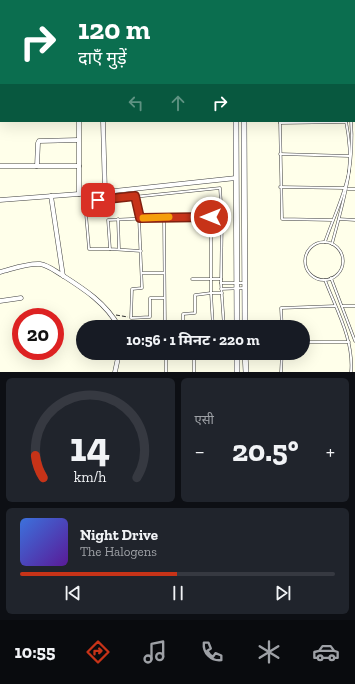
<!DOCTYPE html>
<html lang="hi">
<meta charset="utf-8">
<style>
body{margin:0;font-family:"Zilla Slab","Noto Sans Devanagari",serif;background:#20242c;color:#f1f3f6;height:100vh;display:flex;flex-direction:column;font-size:15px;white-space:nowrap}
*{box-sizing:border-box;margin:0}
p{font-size:13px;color:#9ea1a6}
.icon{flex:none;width:22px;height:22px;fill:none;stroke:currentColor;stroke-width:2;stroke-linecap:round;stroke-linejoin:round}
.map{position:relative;height:372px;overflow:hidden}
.drawer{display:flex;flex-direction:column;gap:6px;padding:6px;background:#0d0f14;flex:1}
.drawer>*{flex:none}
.hud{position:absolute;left:0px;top:0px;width:355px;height:122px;box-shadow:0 4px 16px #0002;background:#0b6e4f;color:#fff;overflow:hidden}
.speed{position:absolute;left:12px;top:308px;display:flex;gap:8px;font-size:20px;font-weight:700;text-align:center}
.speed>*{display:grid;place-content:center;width:52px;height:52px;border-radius:50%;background:#171b24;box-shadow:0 4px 16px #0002;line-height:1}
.speed .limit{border:6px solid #d22;background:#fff;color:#111}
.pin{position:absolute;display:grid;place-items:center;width:34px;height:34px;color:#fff;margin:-17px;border-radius:8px;box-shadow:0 2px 6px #0006}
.me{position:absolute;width:44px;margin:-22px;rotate:270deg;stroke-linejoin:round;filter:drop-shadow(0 0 3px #0008)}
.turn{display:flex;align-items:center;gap:14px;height:84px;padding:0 12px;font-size:18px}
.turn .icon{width:52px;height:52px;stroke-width:2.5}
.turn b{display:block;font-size:28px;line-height:34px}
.lanes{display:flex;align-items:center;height:38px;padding:0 12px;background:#0003;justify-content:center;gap:20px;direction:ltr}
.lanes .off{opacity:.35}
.big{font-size:30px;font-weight:700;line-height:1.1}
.drawer .widget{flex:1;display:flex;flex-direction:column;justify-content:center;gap:6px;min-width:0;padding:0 14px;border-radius:6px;background:#20242c}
.drawer .dial{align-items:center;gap:0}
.dial svg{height:104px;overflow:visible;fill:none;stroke:#363941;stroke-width:7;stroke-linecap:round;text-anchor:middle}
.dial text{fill:#f1f3f6;stroke:none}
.song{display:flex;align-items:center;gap:12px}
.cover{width:48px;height:48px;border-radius:6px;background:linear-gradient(135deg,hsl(220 70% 55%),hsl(270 70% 35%))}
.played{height:4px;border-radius:2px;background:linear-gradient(90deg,#c73318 50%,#363941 50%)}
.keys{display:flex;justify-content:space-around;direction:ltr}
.heat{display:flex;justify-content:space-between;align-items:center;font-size:22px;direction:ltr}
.drawer .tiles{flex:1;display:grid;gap:6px;grid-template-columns:1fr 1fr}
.widget:last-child{grid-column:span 2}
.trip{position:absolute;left:76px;top:320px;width:234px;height:40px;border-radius:20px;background:#171b24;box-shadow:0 4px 16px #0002;font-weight:700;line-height:40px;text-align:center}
.tabs{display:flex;height:64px;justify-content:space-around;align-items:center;background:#090b0e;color:#9ea1a6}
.tabs .icon{width:28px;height:28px}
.tabs .active{color:#c73318}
.tabs b{font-size:18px;color:#f1f3f6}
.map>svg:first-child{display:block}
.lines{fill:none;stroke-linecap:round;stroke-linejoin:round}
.service-casing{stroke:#3f3f3f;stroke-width:3}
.minor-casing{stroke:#3f3f3f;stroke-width:5}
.tertiary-casing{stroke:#3f3f3f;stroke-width:6}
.path{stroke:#2e2e2e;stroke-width:1;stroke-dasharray:4 2;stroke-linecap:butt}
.service{stroke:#fff;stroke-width:2}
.minor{stroke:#fff;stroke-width:4}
.tertiary{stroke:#fff;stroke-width:5}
.route-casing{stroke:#812110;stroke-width:10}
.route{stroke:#c73318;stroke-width:7}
.slow{stroke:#f59e0b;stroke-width:7}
</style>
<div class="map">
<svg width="355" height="372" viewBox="0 0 355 372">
<rect width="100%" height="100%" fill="#ffffea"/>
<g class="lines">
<!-- service casing -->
<g class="service-casing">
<g id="service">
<path d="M 354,90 L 355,90"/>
<path d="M 280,121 L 282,219 L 332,220"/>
<path d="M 280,123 L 346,122"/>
<path d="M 280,154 L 349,156"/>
<path d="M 280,187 L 344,188"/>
<path d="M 348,189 L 355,189"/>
<path d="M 135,196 L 139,218 L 142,288 L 132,289 L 131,318 L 150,317 L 150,298 L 164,298"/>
<path d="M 164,217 L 165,327"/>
<path d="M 211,217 L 211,293 L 222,293"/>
<path d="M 118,219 L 119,249"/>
<path d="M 339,219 L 355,220"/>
<path d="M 325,242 C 332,221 346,192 349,171 C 351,155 349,137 346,121"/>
<circle cx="324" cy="261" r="19"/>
<path d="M 332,244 C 343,203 355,164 351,121"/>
<path d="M 110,249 L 89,249 L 85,202 L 220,188 L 222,217"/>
<path d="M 141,251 L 110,249 L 108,220 L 201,216 L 222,217 L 221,283 L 224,327"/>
<path d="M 142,273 L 164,273"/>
<path d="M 331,278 L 355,341"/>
<path d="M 192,279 L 221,279"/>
<path d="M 325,280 C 336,309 354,340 351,372"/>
<path d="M 221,283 L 244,283"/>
<path d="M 221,289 L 244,288"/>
<path d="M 342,306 L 355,306"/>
<path d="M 183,327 L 183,314 L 195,313 L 195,295 L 211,293 L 213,327"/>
<path d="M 282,327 L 281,308 L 335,306"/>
<path d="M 303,342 L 349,342"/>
<path d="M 166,355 L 194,355 L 194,353"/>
<path d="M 166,372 L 166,353"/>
<path d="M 194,372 L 194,355 L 224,356"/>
<path d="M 281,372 L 282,353"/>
</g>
</g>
<!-- minor casing -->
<g class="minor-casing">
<g id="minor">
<path d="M 62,0 L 62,1"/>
<path d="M 70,0 L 70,1"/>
<path d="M 194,0 L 194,1"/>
<path d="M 199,0 L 199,1"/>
<path d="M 337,0 L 337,1"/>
<path d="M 340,0 L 340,1"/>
<path d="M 0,73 L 1,73"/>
<path d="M 79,121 L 79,194"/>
<path d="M 103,121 L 105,192"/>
<path d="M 0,166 L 79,166"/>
<path d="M 37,166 L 38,143 L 39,141 L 78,140"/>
<path d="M 51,196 L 63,276"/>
<path d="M 0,200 L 105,192 L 236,178"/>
<path d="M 0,272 C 12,269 27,263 40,264 C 48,265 55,271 62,275 C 84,289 106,303 119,327"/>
<path d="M 0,301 L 21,298"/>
<path d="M 115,372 L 119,353"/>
</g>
</g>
<!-- tertiary casing -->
<g class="tertiary-casing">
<g id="tertiary">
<path d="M 354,31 L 355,31"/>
<path d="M 354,38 L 355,38"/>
<path d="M 236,121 L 237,327"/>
<path d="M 244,121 L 245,327"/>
<path d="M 237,353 L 237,372"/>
<path d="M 245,353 L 246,372"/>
</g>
</g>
<!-- path -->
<path class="path" d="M 116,315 L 128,317"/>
<!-- service -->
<use href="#service" class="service"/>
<!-- minor -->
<use href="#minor" class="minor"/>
<!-- tertiary -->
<use href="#tertiary" class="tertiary"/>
</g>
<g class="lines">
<!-- route casing -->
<g class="route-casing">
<path id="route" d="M 98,200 L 135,196 L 140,218 L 211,217"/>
</g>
<!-- route -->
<use href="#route" class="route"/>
<!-- slow -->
<path class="slow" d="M 143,218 L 169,217"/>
</g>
</svg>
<div class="speed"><div class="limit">20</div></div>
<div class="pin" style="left:98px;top:200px;background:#d93025"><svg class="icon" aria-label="arrive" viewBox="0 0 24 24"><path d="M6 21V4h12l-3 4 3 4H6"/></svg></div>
<svg class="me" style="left:211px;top:217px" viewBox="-20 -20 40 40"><circle r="17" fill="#c73318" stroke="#fff" stroke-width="3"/><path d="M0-11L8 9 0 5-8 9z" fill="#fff"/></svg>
<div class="trip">10:56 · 1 मिनट · 220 m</div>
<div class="hud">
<div class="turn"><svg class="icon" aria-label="right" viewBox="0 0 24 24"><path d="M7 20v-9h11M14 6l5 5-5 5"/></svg><div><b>120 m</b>दाएँ मुड़ें</div></div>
<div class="lanes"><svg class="icon off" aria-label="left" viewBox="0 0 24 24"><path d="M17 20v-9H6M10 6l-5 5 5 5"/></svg><svg class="icon off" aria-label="ahead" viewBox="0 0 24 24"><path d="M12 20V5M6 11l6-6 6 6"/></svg><svg class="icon" aria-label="right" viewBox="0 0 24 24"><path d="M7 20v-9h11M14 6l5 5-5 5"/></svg></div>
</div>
</div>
<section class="drawer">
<div class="tiles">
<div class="widget dial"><svg viewBox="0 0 100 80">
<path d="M14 69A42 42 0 1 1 86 69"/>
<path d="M14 69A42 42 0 0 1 8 52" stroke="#c73318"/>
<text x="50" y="56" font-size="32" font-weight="700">14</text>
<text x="50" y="72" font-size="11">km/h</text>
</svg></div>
<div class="widget"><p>एसी</p>
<div class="heat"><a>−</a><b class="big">20.5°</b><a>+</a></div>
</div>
<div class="widget">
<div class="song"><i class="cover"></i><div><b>Night Drive</b><p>The Halogens</p></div></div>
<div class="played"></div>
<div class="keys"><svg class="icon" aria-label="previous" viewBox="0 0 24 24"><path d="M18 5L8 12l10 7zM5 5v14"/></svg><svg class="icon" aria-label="pause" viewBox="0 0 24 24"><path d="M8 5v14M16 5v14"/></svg><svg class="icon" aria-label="next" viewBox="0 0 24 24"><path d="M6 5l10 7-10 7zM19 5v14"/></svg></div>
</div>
</div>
</section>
<nav class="tabs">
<b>10:55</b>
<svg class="icon active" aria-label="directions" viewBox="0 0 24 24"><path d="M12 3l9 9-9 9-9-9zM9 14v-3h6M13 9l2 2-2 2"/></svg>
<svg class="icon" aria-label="music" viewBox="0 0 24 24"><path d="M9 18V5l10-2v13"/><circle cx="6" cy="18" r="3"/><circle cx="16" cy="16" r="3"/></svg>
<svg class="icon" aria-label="phone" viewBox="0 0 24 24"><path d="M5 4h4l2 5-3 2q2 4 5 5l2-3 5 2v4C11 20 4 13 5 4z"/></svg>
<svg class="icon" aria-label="climate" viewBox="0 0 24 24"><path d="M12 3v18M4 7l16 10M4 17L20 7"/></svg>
<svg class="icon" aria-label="car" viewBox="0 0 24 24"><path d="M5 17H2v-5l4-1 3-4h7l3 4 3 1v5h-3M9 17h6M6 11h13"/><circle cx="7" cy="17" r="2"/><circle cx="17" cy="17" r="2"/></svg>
</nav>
